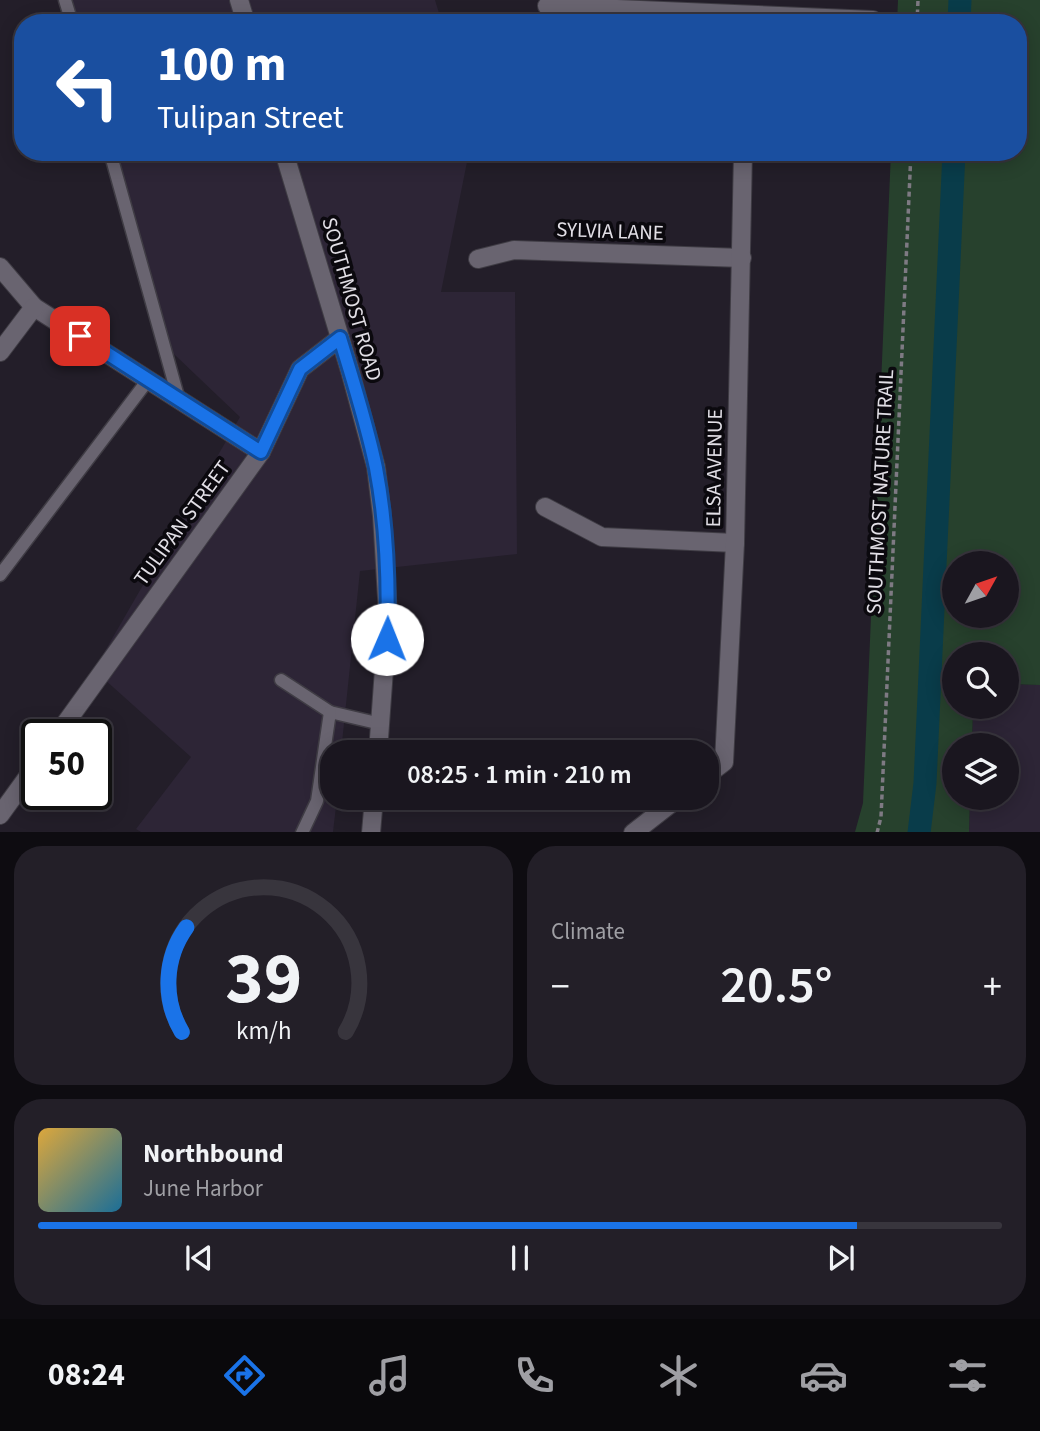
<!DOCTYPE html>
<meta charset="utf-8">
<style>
body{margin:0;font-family:"Source Sans 3",sans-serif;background:#231f28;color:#f1f3f6;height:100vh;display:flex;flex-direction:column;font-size:26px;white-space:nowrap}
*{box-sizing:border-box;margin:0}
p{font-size:23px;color:#9f9fa4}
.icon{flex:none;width:38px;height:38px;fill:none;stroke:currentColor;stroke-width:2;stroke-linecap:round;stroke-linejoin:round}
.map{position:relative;height:832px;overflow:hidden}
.panel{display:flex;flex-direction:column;gap:14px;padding:14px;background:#0e0c11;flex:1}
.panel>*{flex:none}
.banner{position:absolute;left:14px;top:14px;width:1013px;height:147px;border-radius:28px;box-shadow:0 4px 18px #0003,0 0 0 2px #38353d;background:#1a4fa0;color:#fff;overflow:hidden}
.needle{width:46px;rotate:50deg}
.controls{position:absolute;left:942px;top:551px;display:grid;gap:14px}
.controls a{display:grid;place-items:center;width:77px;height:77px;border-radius:50%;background:#1a161f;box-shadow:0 4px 18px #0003,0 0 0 2px #38353d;font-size:35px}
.speed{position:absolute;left:21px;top:719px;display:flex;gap:14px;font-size:35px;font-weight:700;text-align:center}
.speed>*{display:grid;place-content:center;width:91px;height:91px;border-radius:50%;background:#1a161f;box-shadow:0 4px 18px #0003,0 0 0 2px #38353d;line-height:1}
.speed .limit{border:4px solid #111;border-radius:10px;background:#fff;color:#111}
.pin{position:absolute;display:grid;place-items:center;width:60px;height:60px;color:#fff;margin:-30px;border-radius:14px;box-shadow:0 4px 10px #0006}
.me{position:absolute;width:77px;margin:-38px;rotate:1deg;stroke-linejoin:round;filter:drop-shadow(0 0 5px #0008)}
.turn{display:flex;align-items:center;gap:24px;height:147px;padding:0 28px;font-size:32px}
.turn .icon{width:91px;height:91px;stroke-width:2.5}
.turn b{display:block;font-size:49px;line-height:60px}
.big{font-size:52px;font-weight:600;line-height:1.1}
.panel .widget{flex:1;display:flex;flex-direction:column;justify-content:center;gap:10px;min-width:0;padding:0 24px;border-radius:28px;background:#231f28}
.panel .dial{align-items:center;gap:0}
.dial svg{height:182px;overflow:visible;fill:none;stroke:#38353d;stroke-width:7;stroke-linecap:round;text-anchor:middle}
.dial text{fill:#f1f3f6;stroke:none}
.song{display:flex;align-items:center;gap:21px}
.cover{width:84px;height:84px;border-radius:10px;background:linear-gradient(135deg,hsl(40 70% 55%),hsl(200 70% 35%))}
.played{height:7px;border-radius:4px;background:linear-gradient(90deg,#1a73e8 85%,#38353d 85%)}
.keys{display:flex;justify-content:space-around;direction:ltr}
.heat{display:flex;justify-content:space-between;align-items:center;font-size:38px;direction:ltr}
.panel .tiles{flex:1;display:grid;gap:14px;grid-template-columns:1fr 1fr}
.widget:last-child{grid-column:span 2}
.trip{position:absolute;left:320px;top:740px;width:399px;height:70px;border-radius:28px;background:#1a161f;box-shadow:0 4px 18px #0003,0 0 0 2px #38353d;font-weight:600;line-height:70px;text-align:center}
.tab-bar{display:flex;height:112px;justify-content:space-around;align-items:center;background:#0a090c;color:#9f9fa4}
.tab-bar .icon{width:49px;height:49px}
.tab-bar .on{color:#1a73e8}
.tab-bar b{font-size:32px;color:#f1f3f6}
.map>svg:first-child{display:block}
.built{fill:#2d2536}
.green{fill:#27412d;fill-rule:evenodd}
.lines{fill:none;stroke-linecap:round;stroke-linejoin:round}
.canal{stroke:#093c4a;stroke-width:23}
.lane-casing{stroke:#3f3c44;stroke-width:15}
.street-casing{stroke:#3f3c44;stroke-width:20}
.secondary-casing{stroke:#3f3c44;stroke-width:20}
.path{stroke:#7e7a83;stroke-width:3.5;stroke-dasharray:5 3.5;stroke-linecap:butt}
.lane{stroke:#696470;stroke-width:12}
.street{stroke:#696470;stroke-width:18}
.secondary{stroke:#696470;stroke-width:18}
.route-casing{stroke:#114b97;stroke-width:18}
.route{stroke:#1a73e8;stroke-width:12}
.labels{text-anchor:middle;stroke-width:7;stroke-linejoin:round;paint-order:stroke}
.street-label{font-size:21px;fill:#e2dfe6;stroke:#0b090e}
</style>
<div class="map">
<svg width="1040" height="833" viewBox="0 0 1040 833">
<rect width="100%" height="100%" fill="#231e29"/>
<!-- built -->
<g class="built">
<path d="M 66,0 L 435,0 L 442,23 L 72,23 Z"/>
<path d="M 106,152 L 469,152 L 441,292 L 515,292 L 517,554 L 360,571 L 341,752 L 332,752 L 332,798 L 337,798 L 333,832 L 141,832 L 136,829 L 191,757 L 94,670 L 240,417 L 154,335 Z"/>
<path d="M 1006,684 L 1040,685 L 1040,832 L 969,833 L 970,798 L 1006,798 L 1006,746 L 972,745 L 973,707 L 1006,707 Z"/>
</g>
<!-- green -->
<path class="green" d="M 898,0 L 1040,0 L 1040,685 L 1006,684 L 1006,654 L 954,654 L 954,707 L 973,707 L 972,745 L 954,746 L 954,798 L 970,798 L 969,832 L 855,832 L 863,803 L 891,152 L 1018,152 L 1018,23 L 897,23 ZM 954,564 L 1006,564 L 1006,616 L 954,616 Z"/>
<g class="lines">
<!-- canal -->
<g class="canal">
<path d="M 959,23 L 960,0"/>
<path d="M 919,833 L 925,783 L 954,152"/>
</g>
<!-- lane casing -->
<g class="lane-casing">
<g id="lane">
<path d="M 65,0 L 72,23"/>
<path d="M 110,152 L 179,400"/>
<path d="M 0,575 L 148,380"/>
<path d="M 281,680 L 330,712 L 381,724"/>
<path d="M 302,833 L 317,801 L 330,712"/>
</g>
</g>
<!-- street casing -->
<g class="street-casing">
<g id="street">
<path d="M 547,6 L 873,20"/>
<path d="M 478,259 L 514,250 L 742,258"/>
<path d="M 0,267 L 34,307 L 261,452"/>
<path d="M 0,352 L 34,307"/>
<path d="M 545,507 L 602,537 L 735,543"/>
<path d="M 707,775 L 724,762 L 735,543 L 743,152"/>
<path d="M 633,833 L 678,798"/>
</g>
</g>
<!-- secondary casing -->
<g class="secondary-casing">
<g id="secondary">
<path d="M 239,0 L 246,23"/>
<path d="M 284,152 L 350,371 L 376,467 L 382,516 L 388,614 L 378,752"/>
<path d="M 57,735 L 261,452 L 300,369 L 340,338"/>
<path d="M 0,815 L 37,764"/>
<path d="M 371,833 L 374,798"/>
</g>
</g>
<!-- path -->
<g class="path">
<path d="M 917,23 L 918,0"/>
<path d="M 877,833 L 881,817 L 911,152"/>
</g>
<!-- lane -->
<use href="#lane" class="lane"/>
<!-- street -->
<use href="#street" class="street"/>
<!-- secondary -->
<use href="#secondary" class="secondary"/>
</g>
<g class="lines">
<!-- route casing -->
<g class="route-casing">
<path id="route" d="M 80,336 L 261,452 L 300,369 L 340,338 C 353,381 367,424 376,468 C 386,521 389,584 387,639"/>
</g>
<!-- route -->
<use href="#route" class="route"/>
</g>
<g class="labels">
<!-- street labels -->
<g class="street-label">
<text transform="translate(610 231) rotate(2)" y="7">SYLVIA LANE</text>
<text transform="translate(352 299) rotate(74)" y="7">SOUTHMOST ROAD</text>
<text transform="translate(714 468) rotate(-89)" y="7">ELSA AVENUE</text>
<text transform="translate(880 492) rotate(-87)" y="7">SOUTHMOST NATURE TRAIL</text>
<text transform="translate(182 523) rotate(-54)" y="7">TULIPAN STREET</text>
</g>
</g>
</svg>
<div class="controls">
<a><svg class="needle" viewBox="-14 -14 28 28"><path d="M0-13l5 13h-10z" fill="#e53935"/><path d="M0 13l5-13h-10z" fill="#9f9fa4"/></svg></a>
<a><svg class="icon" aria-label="search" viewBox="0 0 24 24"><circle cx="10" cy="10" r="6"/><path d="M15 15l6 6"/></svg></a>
<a><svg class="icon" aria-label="layers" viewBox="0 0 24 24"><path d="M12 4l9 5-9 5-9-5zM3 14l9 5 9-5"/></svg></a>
</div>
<div class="speed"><div class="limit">50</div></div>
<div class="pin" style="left:80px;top:336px;background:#d93025"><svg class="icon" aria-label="arrive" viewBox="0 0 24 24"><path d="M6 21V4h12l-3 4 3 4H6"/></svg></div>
<svg class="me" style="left:387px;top:639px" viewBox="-20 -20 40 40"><circle r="19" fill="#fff"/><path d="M0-13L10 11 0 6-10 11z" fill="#1a73e8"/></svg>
<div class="trip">08:25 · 1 min · 210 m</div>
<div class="banner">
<div class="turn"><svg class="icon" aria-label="left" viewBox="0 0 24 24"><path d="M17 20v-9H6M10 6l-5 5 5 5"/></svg><div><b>100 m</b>Tulipan Street</div></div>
</div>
</div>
<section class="panel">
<div class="tiles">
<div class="widget dial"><svg viewBox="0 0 100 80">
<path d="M14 69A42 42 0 1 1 86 69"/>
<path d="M14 69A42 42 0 0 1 16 23" stroke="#1a73e8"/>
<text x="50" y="56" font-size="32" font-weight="700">39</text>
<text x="50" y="72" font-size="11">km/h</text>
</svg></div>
<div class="widget"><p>Climate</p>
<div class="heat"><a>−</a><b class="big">20.5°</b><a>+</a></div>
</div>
<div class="widget">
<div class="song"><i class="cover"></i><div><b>Northbound</b><p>June Harbor</p></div></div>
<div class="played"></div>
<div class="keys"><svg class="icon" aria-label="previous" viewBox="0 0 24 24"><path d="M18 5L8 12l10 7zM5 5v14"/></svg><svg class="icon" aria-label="pause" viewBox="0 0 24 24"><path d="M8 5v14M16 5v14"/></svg><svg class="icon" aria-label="next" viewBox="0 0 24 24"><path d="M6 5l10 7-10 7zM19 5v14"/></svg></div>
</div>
</div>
</section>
<nav class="tab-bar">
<b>08:24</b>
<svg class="icon on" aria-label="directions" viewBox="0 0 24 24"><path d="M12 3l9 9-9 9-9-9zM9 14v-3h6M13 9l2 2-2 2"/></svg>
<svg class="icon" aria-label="music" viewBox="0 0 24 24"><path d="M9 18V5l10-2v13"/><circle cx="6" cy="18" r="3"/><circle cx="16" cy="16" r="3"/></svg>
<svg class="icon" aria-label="phone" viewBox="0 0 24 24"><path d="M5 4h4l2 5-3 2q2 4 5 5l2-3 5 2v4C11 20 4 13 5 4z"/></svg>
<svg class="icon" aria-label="climate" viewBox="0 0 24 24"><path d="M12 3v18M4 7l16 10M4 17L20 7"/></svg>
<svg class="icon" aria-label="car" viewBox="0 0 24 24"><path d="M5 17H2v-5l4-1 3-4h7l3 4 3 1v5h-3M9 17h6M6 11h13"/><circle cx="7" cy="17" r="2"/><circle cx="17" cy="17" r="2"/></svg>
<svg class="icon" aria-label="filters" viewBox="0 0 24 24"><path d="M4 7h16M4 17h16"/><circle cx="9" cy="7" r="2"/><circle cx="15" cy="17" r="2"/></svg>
</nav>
